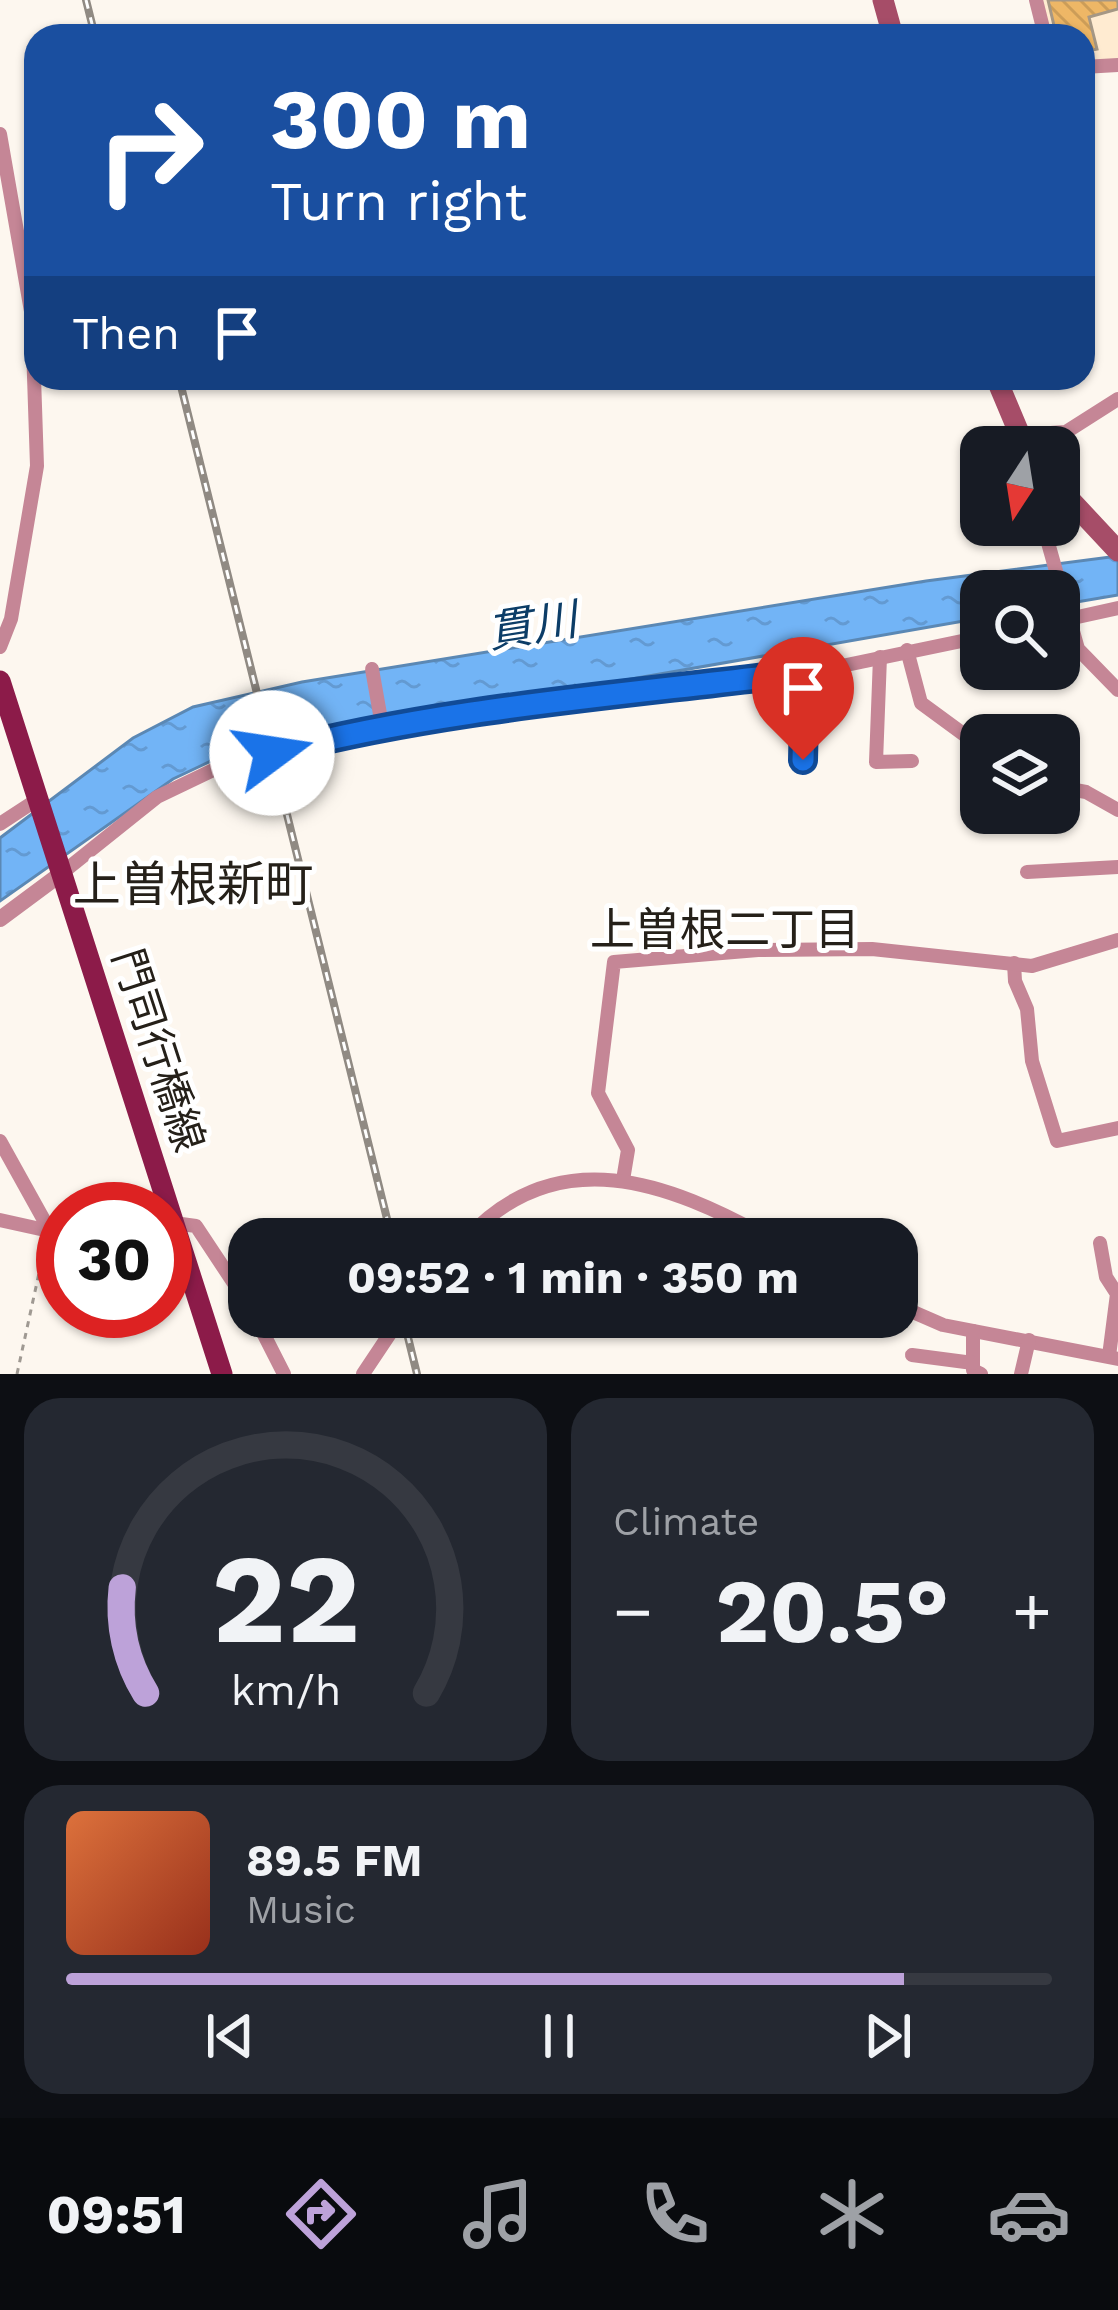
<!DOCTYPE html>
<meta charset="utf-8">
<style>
body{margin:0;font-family:"Work Sans","Noto Sans JP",sans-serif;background:#242831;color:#f1f3f6;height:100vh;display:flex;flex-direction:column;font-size:45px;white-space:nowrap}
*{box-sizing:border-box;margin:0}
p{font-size:39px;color:#9ea1a6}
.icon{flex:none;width:66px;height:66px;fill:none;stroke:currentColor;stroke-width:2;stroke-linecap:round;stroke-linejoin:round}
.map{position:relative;height:1374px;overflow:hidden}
.sheet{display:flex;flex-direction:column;gap:24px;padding:24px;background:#0d0f14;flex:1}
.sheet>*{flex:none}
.top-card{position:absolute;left:24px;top:24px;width:1071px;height:366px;border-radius:36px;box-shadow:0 3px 9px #0004;background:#1a4fa0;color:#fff;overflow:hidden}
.needle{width:78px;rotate:192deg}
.controls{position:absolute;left:960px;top:426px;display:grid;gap:24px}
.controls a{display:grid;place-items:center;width:120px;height:120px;border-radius:24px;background:#171b24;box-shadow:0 3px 9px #0004;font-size:60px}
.speed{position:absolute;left:36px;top:1182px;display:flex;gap:24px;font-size:60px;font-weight:700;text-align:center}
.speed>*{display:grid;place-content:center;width:156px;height:156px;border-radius:50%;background:#171b24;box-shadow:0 3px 9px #0004;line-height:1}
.speed .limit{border:18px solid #d22;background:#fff;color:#111}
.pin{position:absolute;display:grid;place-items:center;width:102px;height:102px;color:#fff;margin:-123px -51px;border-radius:50% 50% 50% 0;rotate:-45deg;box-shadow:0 0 12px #0007}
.pin .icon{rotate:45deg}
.me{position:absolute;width:132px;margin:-66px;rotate:76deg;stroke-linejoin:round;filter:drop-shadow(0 0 9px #0008)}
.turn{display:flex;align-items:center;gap:42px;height:252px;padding:0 48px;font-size:54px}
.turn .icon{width:156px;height:156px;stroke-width:2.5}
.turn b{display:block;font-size:84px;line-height:102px}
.then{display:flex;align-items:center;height:114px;padding:0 48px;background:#0003;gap:24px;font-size:45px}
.big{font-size:90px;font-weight:700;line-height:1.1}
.sheet .tile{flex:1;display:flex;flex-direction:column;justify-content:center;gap:18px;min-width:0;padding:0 42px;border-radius:36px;background:#242831}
.sheet .dial{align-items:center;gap:0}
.dial svg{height:312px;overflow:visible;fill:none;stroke:#363941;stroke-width:7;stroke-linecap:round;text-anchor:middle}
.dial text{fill:#f1f3f6;stroke:none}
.song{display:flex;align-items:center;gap:36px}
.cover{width:144px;height:144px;border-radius:18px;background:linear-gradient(135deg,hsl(20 70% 55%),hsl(10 70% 35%))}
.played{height:12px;border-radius:6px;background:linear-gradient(90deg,#bda2d9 85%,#363941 85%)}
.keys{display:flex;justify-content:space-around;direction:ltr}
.heat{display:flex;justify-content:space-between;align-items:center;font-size:66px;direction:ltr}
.sheet .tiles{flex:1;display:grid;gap:24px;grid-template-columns:1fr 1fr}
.tile:last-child{grid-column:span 2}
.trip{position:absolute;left:228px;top:1218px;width:690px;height:120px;border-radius:36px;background:#171b24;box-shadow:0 3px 9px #0004;font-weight:700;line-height:120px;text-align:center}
.tabs{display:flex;height:192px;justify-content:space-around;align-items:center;background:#090b0e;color:#9ea1a6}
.tabs .icon{width:84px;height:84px}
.tabs .on{color:#bda2d9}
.tabs b{font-size:54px;color:#f1f3f6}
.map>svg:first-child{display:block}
.built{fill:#ffebd1}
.water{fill:url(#water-ripples);stroke:#5b88b4;stroke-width:3}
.building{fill:url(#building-back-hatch);stroke:#a59785;stroke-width:3}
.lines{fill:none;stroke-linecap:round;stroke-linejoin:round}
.path{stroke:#9f9992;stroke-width:3;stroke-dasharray:6 6;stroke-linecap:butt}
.minor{stroke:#c58696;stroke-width:14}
.tertiary{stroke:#c58696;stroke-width:16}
.secondary{stroke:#a64d68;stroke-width:21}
.primary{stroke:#8c1b49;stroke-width:21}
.rail-casing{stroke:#908a83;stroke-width:8}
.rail{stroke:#fff;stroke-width:3;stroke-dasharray:9;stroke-linecap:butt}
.route-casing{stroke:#114b97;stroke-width:30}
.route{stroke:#1a73e8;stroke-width:21}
.labels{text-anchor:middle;stroke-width:10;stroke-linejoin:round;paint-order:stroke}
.street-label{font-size:42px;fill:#252019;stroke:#fff}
.water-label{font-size:45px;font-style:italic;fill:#0c3d67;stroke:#fff}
.neighbourhood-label{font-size:45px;fill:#252019;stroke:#fff}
.quarter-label{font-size:48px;fill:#252019;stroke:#fff}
</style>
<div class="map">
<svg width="1118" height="1374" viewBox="0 0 1118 1374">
<defs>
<pattern id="water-ripples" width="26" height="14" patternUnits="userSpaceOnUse" patternTransform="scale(3)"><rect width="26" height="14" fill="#72b4f6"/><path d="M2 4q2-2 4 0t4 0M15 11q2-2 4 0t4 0" fill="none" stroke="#639ad2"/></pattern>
<pattern id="building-back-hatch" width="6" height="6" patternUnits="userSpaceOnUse" patternTransform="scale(3)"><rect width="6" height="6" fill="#eeb766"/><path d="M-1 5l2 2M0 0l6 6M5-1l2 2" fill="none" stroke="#cc9d58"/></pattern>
</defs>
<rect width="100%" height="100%" fill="#fdf7ef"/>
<!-- built -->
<path class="built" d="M 1039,0 L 1118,0 L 1118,59 L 1083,60 L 1083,36 L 1048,36 Z"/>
<!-- water -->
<path class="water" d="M 1118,556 L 1118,595 L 1059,605 L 1059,591 L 981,591 L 981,618 L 288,739 L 209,762 L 173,779 L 0,901 L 0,838 L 133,738 L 193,707 L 302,682 L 926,581 Z"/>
<!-- building -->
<path class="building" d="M 1048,0 L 1118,0 L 1118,9 L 1089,17 L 1097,49 L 1083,52 L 1083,36 L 1056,34 Z"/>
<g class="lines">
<!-- path -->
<path class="path" d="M 17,1374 L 46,1241"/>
<!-- minor -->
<g class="minor">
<path d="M 1036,0 L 1045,36"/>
<path d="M 1083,67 L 1118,65"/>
<path d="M 0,134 L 32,317 L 37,466 L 11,619 L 0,647"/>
<path d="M 1024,447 L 1035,434 L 1066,432 L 1118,399"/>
<path d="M 1043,525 L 1078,649 L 1118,690"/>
<path d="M 1064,620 L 1118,608"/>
<path d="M 907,650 L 921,703 L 981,747"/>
<path d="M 880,657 L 876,762 L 912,761"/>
<path d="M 372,669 L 383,731"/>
<path d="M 803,760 L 805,672"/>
<path d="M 1059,787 L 1086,792 L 1118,810"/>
<path d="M 0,824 L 38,799"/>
<path d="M 1027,872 L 1118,867"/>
<path d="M 62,873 L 157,797 L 230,762 L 345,735 L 625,691 L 832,668 L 981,637"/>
<path d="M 1014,963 L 1015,981 L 1027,1009 L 1032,1061 L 1057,1141 L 1118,1128"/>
<path d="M 0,1141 L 50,1231"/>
<path d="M 623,1180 L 628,1150 L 598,1093 L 614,962 L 758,950 L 872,949 L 1032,966 L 1118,940"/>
<path d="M 0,1220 L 63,1234"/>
<path d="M 174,1223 L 196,1226 L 249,1306"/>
<path d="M 466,1239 C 557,1140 668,1182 770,1239"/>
<path d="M 1100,1243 L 1106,1277 L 1117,1294 L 1109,1356"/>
<path d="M 897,1305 L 943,1325 L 1118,1359"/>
<path d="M 255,1317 L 284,1374"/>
<path d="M 973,1331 L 973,1370 L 981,1374"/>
<path d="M 912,1355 L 973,1363"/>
<path d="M 363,1374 L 401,1317"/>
<path d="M 1021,1374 L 1029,1340"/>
</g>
<!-- tertiary -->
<path class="tertiary" d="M 0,919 L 62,873"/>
<!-- secondary -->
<g class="secondary">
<path d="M 883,0 L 893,36"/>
<path d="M 996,378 L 1025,447"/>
<path d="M 1059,488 L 1118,551"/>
</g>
<!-- primary -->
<path class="primary" d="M 0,681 L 222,1374"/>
<!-- rail casing -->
<g class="rail-casing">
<g id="rail">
<path d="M 86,0 L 95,36"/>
<path d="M 179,378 L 392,1239"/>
<path d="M 403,1317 L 417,1374"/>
</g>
</g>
<!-- rail -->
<use href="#rail" class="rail"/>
</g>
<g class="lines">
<!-- route casing -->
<g class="route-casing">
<path id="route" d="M 272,753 C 445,707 627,695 805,672 L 803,760"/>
</g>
<!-- route -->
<use href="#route" class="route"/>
</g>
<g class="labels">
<!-- street labels -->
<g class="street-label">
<text transform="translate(159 1050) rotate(72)" y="15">門司行橋線</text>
</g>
<!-- water labels -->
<g class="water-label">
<text transform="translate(532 625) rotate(-9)" y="16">貫川</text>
</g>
<!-- neighbourhood labels -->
<g class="neighbourhood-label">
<text x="725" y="945">上曽根二丁目</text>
</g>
<!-- quarter labels -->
<g class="quarter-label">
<text x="193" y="901">上曽根新町</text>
</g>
</g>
</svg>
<div class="controls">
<a><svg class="needle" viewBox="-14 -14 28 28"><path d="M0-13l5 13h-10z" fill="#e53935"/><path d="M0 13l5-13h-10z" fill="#9ea1a6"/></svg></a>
<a><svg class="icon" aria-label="search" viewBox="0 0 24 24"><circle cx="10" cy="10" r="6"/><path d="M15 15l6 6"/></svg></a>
<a><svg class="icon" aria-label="layers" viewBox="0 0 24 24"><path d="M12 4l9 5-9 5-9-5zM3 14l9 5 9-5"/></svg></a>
</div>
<div class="speed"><div class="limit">30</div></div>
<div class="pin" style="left:803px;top:760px;background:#d93025"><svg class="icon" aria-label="arrive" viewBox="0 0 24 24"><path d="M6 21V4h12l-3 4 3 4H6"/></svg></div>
<svg class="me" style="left:272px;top:753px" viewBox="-20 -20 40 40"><circle r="19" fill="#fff"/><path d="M0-13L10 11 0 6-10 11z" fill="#1a73e8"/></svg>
<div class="trip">09:52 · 1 min · 350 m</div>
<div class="top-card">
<div class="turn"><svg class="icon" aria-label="right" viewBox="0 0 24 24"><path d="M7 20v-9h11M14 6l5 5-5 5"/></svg><div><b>300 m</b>Turn right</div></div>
<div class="then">Then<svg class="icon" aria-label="arrive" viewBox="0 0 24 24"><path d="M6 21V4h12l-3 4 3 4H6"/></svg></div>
</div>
</div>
<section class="sheet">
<div class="tiles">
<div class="tile dial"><svg viewBox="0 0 100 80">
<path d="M14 69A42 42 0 1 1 86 69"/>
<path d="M14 69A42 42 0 0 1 8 42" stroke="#bda2d9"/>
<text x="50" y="56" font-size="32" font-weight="700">22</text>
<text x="50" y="72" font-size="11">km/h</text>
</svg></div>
<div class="tile"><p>Climate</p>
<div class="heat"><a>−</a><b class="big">20.5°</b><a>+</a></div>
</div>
<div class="tile">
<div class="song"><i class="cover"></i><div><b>89.5 FM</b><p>Music</p></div></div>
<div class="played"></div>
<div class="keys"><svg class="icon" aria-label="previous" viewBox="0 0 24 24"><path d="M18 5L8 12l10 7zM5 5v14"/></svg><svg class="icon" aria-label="pause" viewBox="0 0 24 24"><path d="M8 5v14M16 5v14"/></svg><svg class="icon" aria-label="next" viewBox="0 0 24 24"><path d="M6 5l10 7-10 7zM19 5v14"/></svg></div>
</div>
</div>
</section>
<nav class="tabs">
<b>09:51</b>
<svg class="icon on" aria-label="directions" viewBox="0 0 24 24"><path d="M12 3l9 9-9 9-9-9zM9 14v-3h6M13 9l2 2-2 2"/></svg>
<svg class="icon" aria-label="music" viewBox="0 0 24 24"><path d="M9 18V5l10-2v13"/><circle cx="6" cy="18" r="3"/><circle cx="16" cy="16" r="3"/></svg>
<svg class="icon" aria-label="phone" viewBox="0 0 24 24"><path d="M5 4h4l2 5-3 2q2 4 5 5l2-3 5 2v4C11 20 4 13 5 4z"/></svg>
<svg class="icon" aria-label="climate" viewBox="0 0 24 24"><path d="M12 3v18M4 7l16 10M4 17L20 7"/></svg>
<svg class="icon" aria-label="car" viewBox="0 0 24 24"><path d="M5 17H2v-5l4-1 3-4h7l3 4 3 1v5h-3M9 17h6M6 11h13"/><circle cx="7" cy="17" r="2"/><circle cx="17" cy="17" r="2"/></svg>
</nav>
